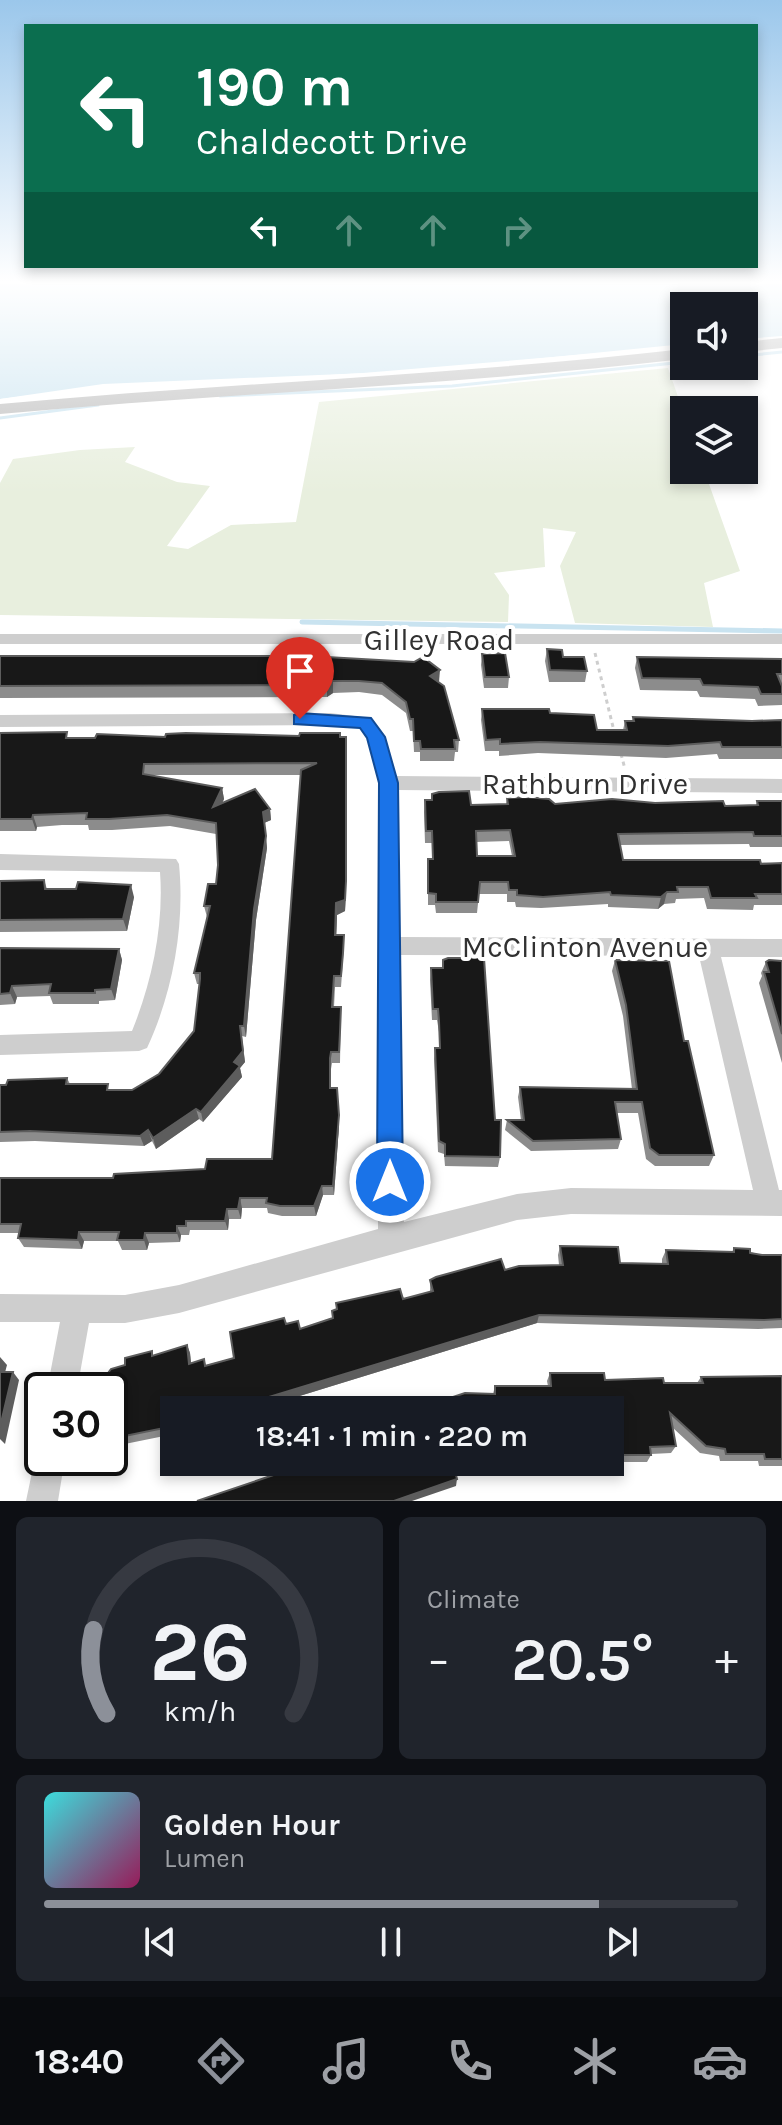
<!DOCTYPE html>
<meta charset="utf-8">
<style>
body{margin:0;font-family:Karla,sans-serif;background:#20242c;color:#f1f3f6;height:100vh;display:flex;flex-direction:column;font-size:30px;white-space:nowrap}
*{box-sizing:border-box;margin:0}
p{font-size:26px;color:#9ea1a6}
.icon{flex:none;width:44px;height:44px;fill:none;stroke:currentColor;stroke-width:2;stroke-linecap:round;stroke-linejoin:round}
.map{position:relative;height:1501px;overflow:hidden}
.side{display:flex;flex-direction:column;gap:16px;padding:16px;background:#0d0f14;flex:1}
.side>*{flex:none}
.banner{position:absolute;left:24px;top:24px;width:734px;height:244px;border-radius:0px;box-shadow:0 4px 12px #0003;background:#0b6e4f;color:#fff;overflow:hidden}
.fabs{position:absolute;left:670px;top:292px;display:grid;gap:16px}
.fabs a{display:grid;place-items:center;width:88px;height:88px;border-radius:0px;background:#171b24;box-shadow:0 4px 12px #0003;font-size:40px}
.speed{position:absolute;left:24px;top:1372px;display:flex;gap:16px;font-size:40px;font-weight:700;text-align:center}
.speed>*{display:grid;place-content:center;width:104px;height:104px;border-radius:50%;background:#171b24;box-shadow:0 4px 12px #0003;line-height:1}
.speed .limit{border:4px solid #111;border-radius:12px;background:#fff;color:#111}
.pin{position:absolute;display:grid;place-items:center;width:68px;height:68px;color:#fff;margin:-82px -34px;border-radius:50% 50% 50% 0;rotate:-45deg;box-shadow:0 0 8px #0007}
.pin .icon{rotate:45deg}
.me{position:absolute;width:88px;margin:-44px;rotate:0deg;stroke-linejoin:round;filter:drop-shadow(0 0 6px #0008)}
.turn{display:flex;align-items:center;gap:28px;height:168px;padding:0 40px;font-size:36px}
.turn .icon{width:104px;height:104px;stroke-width:2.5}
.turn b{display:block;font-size:56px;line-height:68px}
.lanes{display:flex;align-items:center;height:76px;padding:0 40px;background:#0003;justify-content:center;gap:40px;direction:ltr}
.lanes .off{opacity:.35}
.big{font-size:60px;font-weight:600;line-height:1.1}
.side .widget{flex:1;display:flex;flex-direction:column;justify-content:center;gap:12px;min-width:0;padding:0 28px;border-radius:12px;background:#20242c}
.side .dial{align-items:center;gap:0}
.dial svg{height:208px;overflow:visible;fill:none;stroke:#363941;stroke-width:7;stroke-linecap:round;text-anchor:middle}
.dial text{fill:#f1f3f6;stroke:none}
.song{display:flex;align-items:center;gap:24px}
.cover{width:96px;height:96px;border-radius:12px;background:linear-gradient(135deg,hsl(180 70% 55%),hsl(330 70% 35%))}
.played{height:8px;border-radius:4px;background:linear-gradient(90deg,#8c9099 80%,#363941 80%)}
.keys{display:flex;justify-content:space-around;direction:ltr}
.heat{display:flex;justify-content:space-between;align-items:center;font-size:44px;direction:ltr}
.side .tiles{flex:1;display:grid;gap:16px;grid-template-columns:1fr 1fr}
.widget:last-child{grid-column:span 2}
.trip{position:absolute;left:160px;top:1396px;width:464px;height:80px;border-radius:0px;background:#171b24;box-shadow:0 4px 12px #0003;font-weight:600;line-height:80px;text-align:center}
.dock{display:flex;height:128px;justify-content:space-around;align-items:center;background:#090b0e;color:#9ea1a6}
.dock .icon{width:56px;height:56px}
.dock .selected{color:#8c9099}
.dock b{font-size:36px;color:#f1f3f6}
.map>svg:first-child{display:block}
.green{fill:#e8efde}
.water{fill:#c9e3f0}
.pier{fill:#fff}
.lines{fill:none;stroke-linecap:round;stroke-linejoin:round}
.stream-far1{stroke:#c9e3f0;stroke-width:3}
.stream{stroke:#c9e3f0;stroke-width:5}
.path{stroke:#cecece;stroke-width:3;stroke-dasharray:4 4;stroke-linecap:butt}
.street{fill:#cecece;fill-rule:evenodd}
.secondary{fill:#bbb;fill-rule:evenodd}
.wall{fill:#8c8c8c;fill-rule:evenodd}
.shaded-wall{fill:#5d5d5d}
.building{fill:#181818;stroke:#5d5d5d;stroke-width:2;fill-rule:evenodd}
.route{fill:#1a73e8;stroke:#114b97;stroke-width:2}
.labels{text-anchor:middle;stroke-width:8;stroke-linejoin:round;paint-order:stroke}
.street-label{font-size:30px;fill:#313131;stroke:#fff}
</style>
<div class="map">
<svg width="782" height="1501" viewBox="0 0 782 1501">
<rect width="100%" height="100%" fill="#fff"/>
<!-- green -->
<path class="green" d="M 668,368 L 684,414 L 684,470 L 704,470 L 740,571 L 704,583 L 713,627 L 575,623 L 560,566 L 576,532 L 543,528 L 545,567 L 494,573 L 509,595 L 508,622 L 0,615 L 0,483 L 13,459 L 80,450 L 135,447 L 125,462 L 177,482 L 210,486 L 167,546 L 188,549 L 231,525 L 296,522 L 319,402 Z"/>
<!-- water -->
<path class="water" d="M 0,284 L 782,284 L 782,336 L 744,339 L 744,306 L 684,306 L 684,346 L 363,373 L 65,391 L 0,399 Z"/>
<!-- pier -->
<path class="pier" d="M 684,344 L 684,348 L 546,364 L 107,392 L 0,403 L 0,399 L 103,384 L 414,371 Z"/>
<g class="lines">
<!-- stream-far1 -->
<g class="stream-far1">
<path d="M 744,356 L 782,352"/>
<path d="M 220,396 L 452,386 L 684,362"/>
<path d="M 0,418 L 98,405"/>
</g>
<!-- stream -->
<path class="stream" d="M 302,622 L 782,631"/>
<!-- path -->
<g class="path">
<path d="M 595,653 L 614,731"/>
<path d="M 621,754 L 625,769"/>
</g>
<!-- street -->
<g class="street">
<rect x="0" y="634" width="782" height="10"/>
<path d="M 330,713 L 371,718 L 385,737 L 396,776 L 782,779 L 782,793 L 397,790 L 400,937 L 782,939 L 782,957 L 721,957 L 779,1190 L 782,1190 L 782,1216 L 571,1214 L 517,1220 L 179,1313 L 125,1323 L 89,1323 L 77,1390 L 47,1390 L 60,1322 L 0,1322 L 0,1294 L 125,1295 L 179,1285 L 378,1229 L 379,783 L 367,738 L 360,727 L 330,725 L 0,727 L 0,715 ZM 400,955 L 699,956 L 753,1190 L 571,1188 L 517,1194 L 404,1222 Z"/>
<path d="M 0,854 L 176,859 L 179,864 C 185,926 173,992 147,1048 L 139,1051 L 0,1055 L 0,1035 L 132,1031 C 152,982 164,925 160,872 L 0,870 Z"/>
<path d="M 42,1446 L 42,1458 L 65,1458 L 58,1501 L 26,1501 L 35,1458 Z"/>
</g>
<!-- secondary -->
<g class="secondary">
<path d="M 782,338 L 782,348 L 744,352 L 744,342 Z"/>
<path d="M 684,349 L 684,359 C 457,385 228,393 0,414 L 0,404 C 228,383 457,375 684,349 Z"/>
</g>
</g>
<!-- wall -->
<g class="wall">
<path d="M 547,649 L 587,671 L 585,682 L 549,682 L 545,661 Z"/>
<path d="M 482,654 L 509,677 L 508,688 L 484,688 L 481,665 Z"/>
<path d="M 0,656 L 439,682 L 459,740 L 458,752 L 455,752 L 454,761 L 420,761 L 420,752 L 414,752 L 413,731 L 410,731 L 406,713 L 382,695 L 359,692 L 333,693 L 327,697 L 0,698 Z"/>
<path d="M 637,657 L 782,659 L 782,705 L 758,706 L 755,699 L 700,697 L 697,691 L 640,690 L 635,668 Z"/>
<path d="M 482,709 L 550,713 L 597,730 L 623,730 L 625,721 L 632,721 L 633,717 L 752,721 L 782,720 L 782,759 L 719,759 L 717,754 L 666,758 L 538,753 L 499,756 L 499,751 L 485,751 L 481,720 Z"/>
<path d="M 0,733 L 69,738 L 299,736 L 340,733 L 346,893 L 345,911 L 337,915 L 336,935 L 344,946 L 341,987 L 335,987 L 334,1007 L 341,1007 L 340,1063 L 332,1063 L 331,1069 L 331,1088 L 339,1126 L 334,1195 L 323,1195 L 316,1216 L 282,1216 L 268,1213 L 267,1208 L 242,1208 L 241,1219 L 229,1219 L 228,1230 L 190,1230 L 189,1235 L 181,1235 L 180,1242 L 149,1243 L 147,1250 L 122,1250 L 118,1241 L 84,1241 L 82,1249 L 24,1247 L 18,1238 L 19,1233 L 0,1233 L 0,1178 L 113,1178 L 205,1169 L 272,1159 L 301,775 L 150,775 L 222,788 L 224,799 L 222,803 L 270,809 L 271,820 L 264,823 L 267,848 L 256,920 L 246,1037 L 242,1036 L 245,1062 L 240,1068 L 242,1077 L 203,1122 L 199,1119 L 156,1149 L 152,1141 L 144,1146 L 35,1141 L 0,1142 L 0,1085 L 67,1078 L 70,1084 L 110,1090 L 132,1090 L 159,1074 L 194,1031 L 200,984 L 197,984 L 194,973 L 207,917 L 204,906 L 216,884 L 218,865 L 216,834 L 170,826 L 112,830 L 89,830 L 88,825 L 62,825 L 37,827 L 36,831 L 0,831 Z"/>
<path d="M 432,794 L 471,805 L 506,804 L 507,798 L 555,804 L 655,803 L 725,806 L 756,805 L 757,801 L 782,801 L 782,847 L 750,847 L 749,844 L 620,845 L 623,860 L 782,863 L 782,905 L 754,905 L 753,910 L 707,909 L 704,898 L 676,899 L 675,903 L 664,904 L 658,909 L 608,907 L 608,904 L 541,908 L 516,907 L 515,902 L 507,902 L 507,894 L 479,894 L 477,913 L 436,913 L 435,905 L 428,905 L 428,859 L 432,859 L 432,843 L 425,843 L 424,812 L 425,800 L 432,800 ZM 509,841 L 512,856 L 477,856 L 476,842 Z"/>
<path d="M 44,880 L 47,889 L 134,897 L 127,931 L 0,932 L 0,881 Z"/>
<path d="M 0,948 L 119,949 L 122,960 L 115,1000 L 99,1001 L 99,1004 L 53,1004 L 50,996 L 17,997 L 15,1004 L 0,1005 Z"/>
<path d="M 443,960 L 495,1120 L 500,1157 L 498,1167 L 445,1166 L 444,1154 L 438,1152 L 434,1059 L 435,1048 L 439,1048 L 439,1032 L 437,1020 L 432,1020 L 430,980 L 431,968 L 442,968 Z"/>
<path d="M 615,960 L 684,1041 L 714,1155 L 709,1166 L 655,1166 L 646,1159 L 638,1113 L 616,1113 L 621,1139 L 618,1149 L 531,1151 L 505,1130 L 507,1120 L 521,1120 L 518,1097 L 520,1087 L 632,1089 L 623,1016 L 612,971 Z"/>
<path d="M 782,961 L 782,1063 L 759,983 L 762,976 L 761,973 L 766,962 Z"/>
<path d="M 560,1246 L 620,1263 L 662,1264 L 662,1259 L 666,1250 L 732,1252 L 734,1248 L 762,1255 L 782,1255 L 782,1328 L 758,1329 L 537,1323 L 254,1410 L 174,1410 L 174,1434 L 110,1447 L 110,1390 L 125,1365 L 187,1345 L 190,1353 L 191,1363 L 204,1359 L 206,1365 L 234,1358 L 286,1324 L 300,1329 L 332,1319 L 332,1311 L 403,1299 L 430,1292 L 430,1280 L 505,1270 L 559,1265 L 558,1255 Z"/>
<path d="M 550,1373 L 605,1380 L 664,1383 L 697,1383 L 701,1377 L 782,1376 L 782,1466 L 759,1466 L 758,1461 L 720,1461 L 719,1456 L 700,1453 L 673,1428 L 676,1446 L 671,1453 L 651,1454 L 651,1455 L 647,1462 L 584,1462 L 610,1462 L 610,1410 L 423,1410 L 423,1407 L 493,1394 L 495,1386 L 548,1386 L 547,1381 Z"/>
<path d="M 498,1462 L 542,1462 L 540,1466 L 498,1465 Z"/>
</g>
<!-- shaded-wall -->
<g class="shaded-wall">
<path d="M 440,670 L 439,682 L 429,687 L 430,676 Z"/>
<path d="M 333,681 L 333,693 L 327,697 L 327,685 Z"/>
<path d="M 346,749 L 346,893 L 345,911 L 337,915 L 336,946 L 335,935 Z"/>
<path d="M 222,788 L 224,799 L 215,819 L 213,807 Z"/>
<path d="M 270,809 L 271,820 L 264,823 L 263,812 Z"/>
<path d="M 33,815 L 37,827 L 36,831 L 32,819 Z"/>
<path d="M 266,836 L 267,848 L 256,920 L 246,1037 L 244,1026 L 254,909 Z"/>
<path d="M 131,885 L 134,897 L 127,931 L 123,919 Z"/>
<path d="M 667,892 L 664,904 L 658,909 L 661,897 Z"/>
<path d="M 119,949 L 122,960 L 115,1000 L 111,989 Z"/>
<path d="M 12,986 L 17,997 L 15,1004 L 10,993 Z"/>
<path d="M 240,1026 L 245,1062 L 240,1068 L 242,1077 L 203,1122 L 201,1112 L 234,1062 Z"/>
<path d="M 337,1088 L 339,1126 L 334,1195 L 333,1186 Z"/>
<path d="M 196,1109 L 199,1119 L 156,1149 L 153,1138 Z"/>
<path d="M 148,1130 L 152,1141 L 144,1146 L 140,1136 Z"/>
<path d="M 322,1186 L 323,1195 L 316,1216 L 314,1206 Z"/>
<path d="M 240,1198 L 242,1208 L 241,1219 L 238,1209 Z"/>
<path d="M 227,1209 L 229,1219 L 228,1230 L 225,1221 Z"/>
<path d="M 177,1226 L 181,1235 L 180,1242 L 177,1233 Z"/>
<path d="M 79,1232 L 84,1241 L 82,1249 L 78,1240 Z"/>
<path d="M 145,1233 L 149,1243 L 147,1250 L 144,1240 Z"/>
<path d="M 539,1315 L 537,1323 L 254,1410 L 226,1410 Z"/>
<path d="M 187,1345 L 190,1353 L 192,1372 L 189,1364 Z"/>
<path d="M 0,1357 L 7,1365 L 3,1380 L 0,1376 Z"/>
<path d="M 13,1372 L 19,1380 L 5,1444 L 0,1439 L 0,1427 Z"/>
<path d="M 174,1426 L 174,1434 L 168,1436 L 164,1429 Z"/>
<path d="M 468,1462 L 472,1462 L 471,1467 L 453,1474 L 454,1467 Z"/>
<path d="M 457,1479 L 456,1486 L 412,1501 L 394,1501 Z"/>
</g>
<!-- building -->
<g class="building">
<path d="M 547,649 L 562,650 L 563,657 L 584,657 L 587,671 L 550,670 Z"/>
<path d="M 505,653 L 509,677 L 485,677 L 482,654 Z"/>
<path d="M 0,656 L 309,656 L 414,662 L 423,657 L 440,670 L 430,676 L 444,686 L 459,740 L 454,740 L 455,749 L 421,749 L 420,741 L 414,741 L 413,719 L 410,719 L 406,702 L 382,683 L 359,681 L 333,681 L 327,685 L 0,686 Z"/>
<path d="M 637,657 L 782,659 L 782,674 L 777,674 L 782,686 L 782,694 L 761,694 L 758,687 L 703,685 L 700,679 L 642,678 Z"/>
<path d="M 482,709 L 549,709 L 550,713 L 594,715 L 597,730 L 627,730 L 625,721 L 634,721 L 633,717 L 752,721 L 782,720 L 782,747 L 722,747 L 720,742 L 668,746 L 540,742 L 500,744 L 500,739 L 486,740 Z"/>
<path d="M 67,732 L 66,738 L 95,738 L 97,734 L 165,737 L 166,734 L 186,733 L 299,736 L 300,733 L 340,733 L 340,737 L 346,737 L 346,881 L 345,900 L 336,903 L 335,935 L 344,935 L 343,953 L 341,976 L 334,976 L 332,1007 L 341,1007 L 340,1032 L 339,1052 L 331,1052 L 330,1058 L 330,1088 L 337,1088 L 339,1115 L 333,1186 L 322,1186 L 314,1206 L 280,1206 L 266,1203 L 267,1198 L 240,1198 L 238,1209 L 227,1209 L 225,1221 L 186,1221 L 186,1226 L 177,1226 L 177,1233 L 145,1233 L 144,1240 L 117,1240 L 119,1232 L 79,1232 L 78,1240 L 18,1238 L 21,1224 L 0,1224 L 0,1178 L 113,1178 L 114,1174 L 205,1169 L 207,1159 L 272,1159 L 301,770 L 317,763 L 144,764 L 143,774 L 222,788 L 213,807 L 255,789 L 270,809 L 263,812 L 266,836 L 254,909 L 244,1026 L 240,1026 L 243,1051 L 234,1062 L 240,1066 L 201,1112 L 196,1109 L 153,1138 L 148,1130 L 140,1136 L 30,1131 L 0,1132 L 0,1085 L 6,1085 L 8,1080 L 67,1078 L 66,1084 L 108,1084 L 107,1090 L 132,1090 L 159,1074 L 194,1031 L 200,979 L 200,973 L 194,973 L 210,906 L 204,906 L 208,884 L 216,884 L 218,865 L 216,823 L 167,815 L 109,819 L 86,819 L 87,813 L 33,815 L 32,819 L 0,819 L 0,733 Z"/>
<path d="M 469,791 L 471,805 L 508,804 L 507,798 L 526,797 L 549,799 L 555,804 L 612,799 L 655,803 L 723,801 L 725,806 L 758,805 L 757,801 L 782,801 L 782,836 L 754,836 L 753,832 L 618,834 L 623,860 L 760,860 L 761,864 L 782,863 L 782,894 L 755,894 L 757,898 L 711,898 L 708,887 L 677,887 L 678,892 L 667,892 L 661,897 L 611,895 L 610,892 L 543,897 L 517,895 L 517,890 L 509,890 L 508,882 L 480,882 L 478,902 L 436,902 L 436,894 L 428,893 L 428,859 L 433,859 L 432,831 L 426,831 L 425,800 L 432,800 L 432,794 L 439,792 ZM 510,830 L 515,856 L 477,856 L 476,831 Z"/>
<path d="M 44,880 L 45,889 L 76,889 L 78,882 L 131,885 L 123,919 L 0,920 L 0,881 Z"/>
<path d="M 0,948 L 119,949 L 111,989 L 95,990 L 95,993 L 49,993 L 51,984 L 12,986 L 10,993 L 0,994 Z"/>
<path d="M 448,958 L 484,958 L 495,1120 L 501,1120 L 500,1157 L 445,1156 L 445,1144 L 439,1141 L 435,1048 L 440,1048 L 439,1021 L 438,1009 L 433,1009 L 431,968 L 443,968 L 443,960 Z"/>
<path d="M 615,960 L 669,961 L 684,1041 L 688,1041 L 714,1155 L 659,1155 L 650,1148 L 642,1102 L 615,1102 L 621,1139 L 533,1141 L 507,1120 L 524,1120 L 520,1087 L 637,1089 L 626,1005 Z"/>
<path d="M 769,960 L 782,961 L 782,1034 L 764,972 L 769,972 L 766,962 Z"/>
<path d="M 560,1246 L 618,1247 L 620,1263 L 668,1264 L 666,1250 L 734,1252 L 734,1248 L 750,1249 L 750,1253 L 762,1255 L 782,1255 L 782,1319 L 764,1320 L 539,1315 L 226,1410 L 174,1410 L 174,1426 L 110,1439 L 110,1390 L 105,1390 L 105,1377 L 111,1369 L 125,1365 L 125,1358 L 152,1351 L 152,1356 L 187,1345 L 189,1364 L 204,1359 L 205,1366 L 234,1358 L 230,1332 L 284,1318 L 286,1324 L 298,1321 L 300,1329 L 333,1318 L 332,1311 L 337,1309 L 336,1303 L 400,1289 L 403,1299 L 433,1291 L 430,1280 L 436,1277 L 501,1259 L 505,1270 L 519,1266 L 563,1265 Z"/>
<path d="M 0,1372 L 13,1372 L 0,1427 Z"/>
<path d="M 550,1373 L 604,1373 L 605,1380 L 663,1378 L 664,1383 L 703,1383 L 701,1377 L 782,1376 L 782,1459 L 765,1459 L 764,1454 L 726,1454 L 725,1449 L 706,1446 L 670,1413 L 676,1446 L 650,1447 L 651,1455 L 610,1455 L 610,1410 L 424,1410 L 423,1407 L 465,1393 L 495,1394 L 495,1386 L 551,1386 Z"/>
<path d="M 300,1462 L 468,1462 L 454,1467 L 457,1479 L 394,1501 L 197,1501 L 300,1466 Z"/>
</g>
<!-- sky -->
<linearGradient id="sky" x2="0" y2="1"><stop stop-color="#9bc7eb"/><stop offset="0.57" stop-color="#fff"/><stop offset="1" stop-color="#fff" stop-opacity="0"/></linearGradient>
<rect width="782" height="494" fill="url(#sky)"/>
<!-- route -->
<path class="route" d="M 300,713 L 371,718 L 385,737 L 398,783 L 403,1182 L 399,1191 L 390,1195 L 381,1191 L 377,1182 L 379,783 L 367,738 L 360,728 L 294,724 L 294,715 Z"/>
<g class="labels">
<!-- street labels -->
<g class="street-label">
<text x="439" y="650">Gilley Road</text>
<text x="585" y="794">Rathburn Drive</text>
<text x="585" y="957">McClinton Avenue</text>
</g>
</g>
</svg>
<div class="fabs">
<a><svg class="icon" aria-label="sound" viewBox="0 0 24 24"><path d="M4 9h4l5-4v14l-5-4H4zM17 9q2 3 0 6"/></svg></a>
<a><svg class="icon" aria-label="layers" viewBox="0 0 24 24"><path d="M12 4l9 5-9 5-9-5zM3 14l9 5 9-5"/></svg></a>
</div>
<div class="speed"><div class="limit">30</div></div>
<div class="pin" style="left:300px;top:719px;background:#d93025"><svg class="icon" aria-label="arrive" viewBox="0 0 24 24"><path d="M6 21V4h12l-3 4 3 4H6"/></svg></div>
<svg class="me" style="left:390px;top:1182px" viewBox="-20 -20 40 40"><circle r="17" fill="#1a73e8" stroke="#fff" stroke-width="3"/><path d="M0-11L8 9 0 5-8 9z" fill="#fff"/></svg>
<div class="trip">18:41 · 1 min · 220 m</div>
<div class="banner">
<div class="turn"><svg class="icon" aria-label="left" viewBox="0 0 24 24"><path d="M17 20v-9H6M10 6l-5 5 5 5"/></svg><div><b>190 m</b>Chaldecott Drive</div></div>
<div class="lanes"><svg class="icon" aria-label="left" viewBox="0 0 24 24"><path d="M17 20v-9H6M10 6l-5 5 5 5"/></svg><svg class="icon off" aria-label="ahead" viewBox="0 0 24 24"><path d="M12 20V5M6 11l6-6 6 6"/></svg><svg class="icon off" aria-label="ahead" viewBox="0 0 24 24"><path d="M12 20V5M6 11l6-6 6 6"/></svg><svg class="icon off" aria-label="right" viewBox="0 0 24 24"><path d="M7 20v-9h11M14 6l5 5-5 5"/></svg></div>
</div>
</div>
<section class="side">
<div class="tiles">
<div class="widget dial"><svg viewBox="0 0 100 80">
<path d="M14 69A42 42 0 1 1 86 69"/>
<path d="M14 69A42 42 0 0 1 9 37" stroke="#8c9099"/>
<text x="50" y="56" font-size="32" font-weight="700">26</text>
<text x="50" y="72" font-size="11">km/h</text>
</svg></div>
<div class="widget"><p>Climate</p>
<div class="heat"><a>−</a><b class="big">20.5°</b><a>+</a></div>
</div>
<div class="widget">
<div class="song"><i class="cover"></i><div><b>Golden Hour</b><p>Lumen</p></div></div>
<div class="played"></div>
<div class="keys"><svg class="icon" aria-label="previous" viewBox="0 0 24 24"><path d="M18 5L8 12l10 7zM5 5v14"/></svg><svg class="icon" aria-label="pause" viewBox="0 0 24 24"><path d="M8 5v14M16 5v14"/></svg><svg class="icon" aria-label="next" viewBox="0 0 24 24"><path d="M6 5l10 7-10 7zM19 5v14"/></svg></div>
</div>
</div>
</section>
<nav class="dock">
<b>18:40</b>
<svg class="icon selected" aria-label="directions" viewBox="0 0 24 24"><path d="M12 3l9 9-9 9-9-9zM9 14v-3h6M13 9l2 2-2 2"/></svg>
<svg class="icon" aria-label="music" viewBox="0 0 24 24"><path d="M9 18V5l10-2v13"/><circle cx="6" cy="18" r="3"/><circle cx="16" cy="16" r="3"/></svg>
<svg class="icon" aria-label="phone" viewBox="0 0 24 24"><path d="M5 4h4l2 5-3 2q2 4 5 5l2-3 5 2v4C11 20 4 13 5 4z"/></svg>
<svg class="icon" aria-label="climate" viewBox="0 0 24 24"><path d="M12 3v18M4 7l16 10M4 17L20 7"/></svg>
<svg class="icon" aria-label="car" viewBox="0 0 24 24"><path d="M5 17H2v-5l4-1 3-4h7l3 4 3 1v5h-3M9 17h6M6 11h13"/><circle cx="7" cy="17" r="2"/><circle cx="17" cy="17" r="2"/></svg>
</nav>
